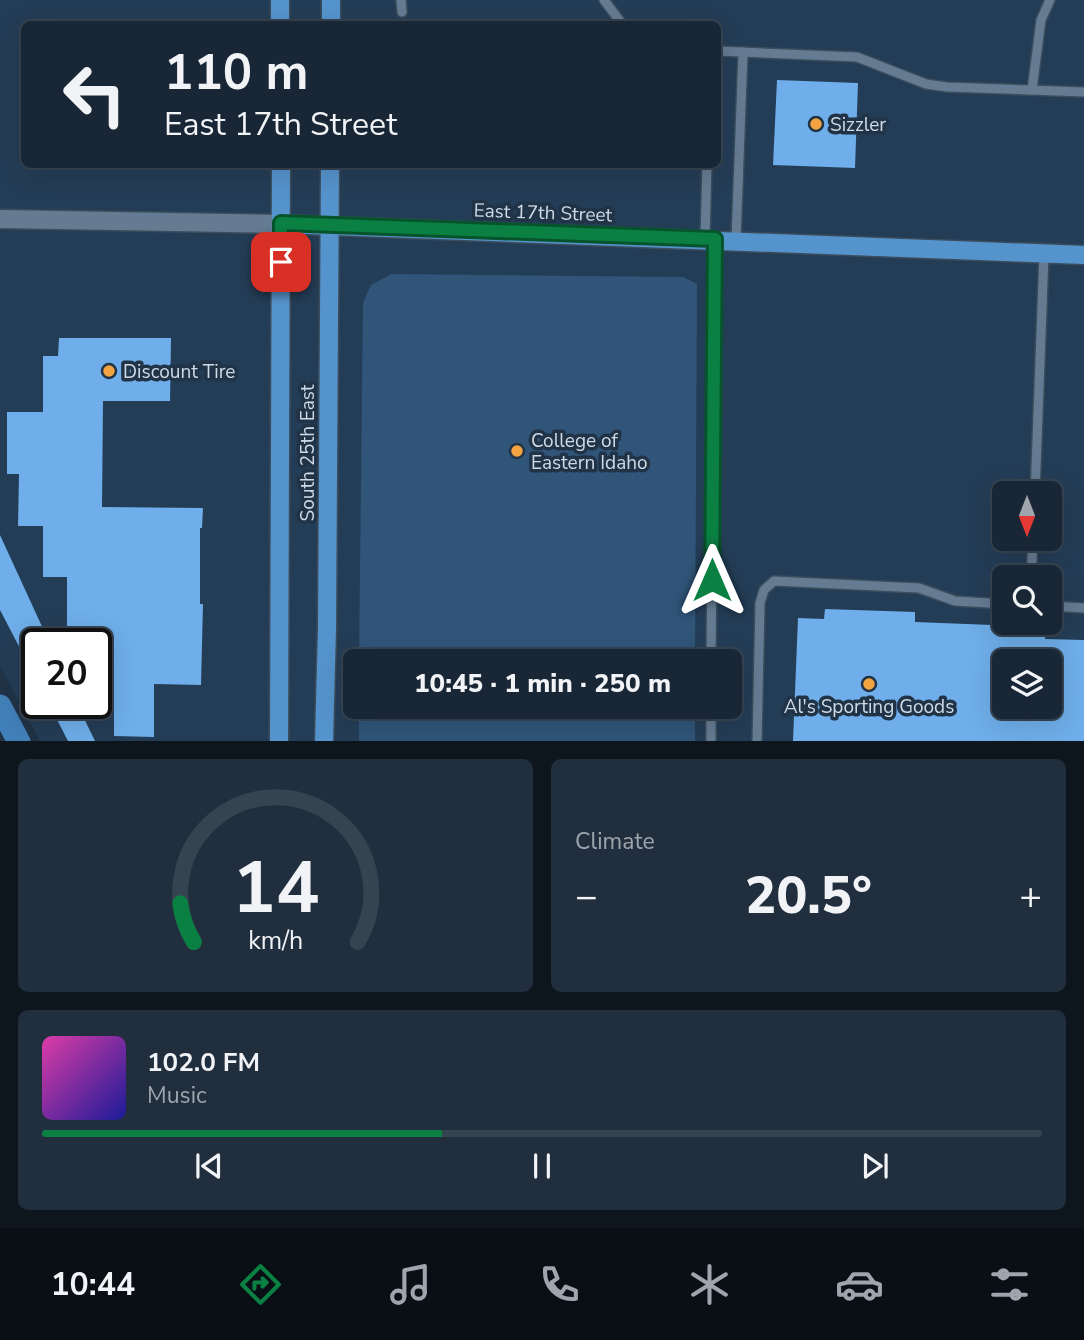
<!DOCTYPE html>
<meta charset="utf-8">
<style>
body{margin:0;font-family:"Nunito Sans",sans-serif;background:#212e3d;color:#f1f3f6;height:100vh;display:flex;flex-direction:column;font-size:26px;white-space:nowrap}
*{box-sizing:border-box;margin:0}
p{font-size:23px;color:#9fa5ad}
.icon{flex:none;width:38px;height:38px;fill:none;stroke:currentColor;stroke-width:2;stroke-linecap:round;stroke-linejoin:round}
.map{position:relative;height:741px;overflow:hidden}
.side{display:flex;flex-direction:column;gap:18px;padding:18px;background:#0d151d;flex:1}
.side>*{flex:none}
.hud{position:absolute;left:21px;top:21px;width:700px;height:147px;border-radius:10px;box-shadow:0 7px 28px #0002,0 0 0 2px #364350;background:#182635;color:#f1f3f6;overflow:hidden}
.needle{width:46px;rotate:180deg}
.buttons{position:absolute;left:992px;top:481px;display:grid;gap:14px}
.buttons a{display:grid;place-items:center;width:70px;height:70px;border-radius:10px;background:#182635;box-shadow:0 7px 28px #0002,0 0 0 2px #364350;font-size:35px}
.speed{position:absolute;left:21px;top:628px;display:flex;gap:14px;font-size:35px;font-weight:700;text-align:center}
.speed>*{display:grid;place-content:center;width:91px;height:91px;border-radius:50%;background:#182635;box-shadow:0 7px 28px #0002,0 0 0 2px #364350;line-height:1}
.speed .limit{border:4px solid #111;border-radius:10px;background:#fff;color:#111}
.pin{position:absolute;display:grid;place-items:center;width:60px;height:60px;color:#fff;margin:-30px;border-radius:14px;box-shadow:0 4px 10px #0006}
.me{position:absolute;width:77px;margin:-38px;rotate:0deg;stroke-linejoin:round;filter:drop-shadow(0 0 5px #0008)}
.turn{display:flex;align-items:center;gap:24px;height:147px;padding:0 28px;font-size:32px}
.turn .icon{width:91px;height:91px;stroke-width:2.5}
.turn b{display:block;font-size:49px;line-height:60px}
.big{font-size:52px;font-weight:800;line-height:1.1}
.side .card{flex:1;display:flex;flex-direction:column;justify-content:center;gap:10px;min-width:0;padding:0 24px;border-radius:10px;background:#212e3d}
.side .dial{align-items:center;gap:0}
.dial svg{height:182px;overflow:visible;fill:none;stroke:#364350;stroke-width:7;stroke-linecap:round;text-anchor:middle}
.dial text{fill:#f1f3f6;stroke:none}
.song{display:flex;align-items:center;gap:21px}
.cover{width:84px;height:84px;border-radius:10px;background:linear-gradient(135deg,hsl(320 70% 55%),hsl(240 70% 35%))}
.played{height:7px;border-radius:4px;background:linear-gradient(90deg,#0b8043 40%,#364350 40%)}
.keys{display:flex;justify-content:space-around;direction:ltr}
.heat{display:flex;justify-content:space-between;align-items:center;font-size:38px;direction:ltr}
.side .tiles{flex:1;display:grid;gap:18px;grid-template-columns:1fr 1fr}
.card:last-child{grid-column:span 2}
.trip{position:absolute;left:343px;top:649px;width:399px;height:70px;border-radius:10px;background:#182635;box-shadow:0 7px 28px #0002,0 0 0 2px #364350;font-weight:800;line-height:70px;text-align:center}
.menu{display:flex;height:112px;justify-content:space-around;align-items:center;background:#0a0f15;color:#9fa5ad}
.menu .icon{width:49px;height:49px}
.menu .on{color:#0b8043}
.menu b{font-size:32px;color:#f1f3f6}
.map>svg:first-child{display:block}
.built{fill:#243d56;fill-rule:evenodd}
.green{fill:#305579}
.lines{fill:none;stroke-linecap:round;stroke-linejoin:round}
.canal{stroke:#4280b9;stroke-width:23}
.building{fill:#6faeea;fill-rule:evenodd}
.service-casing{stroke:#3b4d5c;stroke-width:12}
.secondary-casing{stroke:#3b4d5c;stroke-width:21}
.primary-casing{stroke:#3b4d5c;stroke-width:21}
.service{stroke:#657b92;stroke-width:9}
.secondary{stroke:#657b92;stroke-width:18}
.primary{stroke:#5593cc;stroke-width:18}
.route-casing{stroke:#07532c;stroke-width:18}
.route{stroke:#0b8043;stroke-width:12}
.poi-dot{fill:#f3a442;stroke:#203347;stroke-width:2.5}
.labels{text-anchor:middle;stroke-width:7;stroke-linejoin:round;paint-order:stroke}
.poi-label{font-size:19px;fill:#cedae6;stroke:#203347;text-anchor:start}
.street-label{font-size:19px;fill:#cedae6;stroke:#203347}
</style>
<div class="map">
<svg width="1084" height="742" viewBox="0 0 1084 742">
<rect width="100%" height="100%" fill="#203347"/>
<!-- built -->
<path class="built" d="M 0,0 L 1084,0 L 1084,741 L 40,741 L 0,666 ZM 24,24 L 718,24 L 718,164 L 24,164 ZM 1004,494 L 1050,494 L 1050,539 L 1004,539 ZM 1004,578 L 1050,578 L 1050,623 L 1004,623 ZM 37,644 L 96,644 L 96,704 L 37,704 ZM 355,662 L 730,662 L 730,707 L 355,707 ZM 1004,662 L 1050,662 L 1050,707 L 1004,707 Z"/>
<!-- green -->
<g class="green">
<path d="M 391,274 L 683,277 L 697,284 L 695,661 L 359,661 L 363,303 L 371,285 Z"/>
<rect x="359" y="707" width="336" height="34"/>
</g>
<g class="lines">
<!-- canal -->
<path class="canal" d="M 0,706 L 19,742"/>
</g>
<!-- building -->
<g class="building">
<path d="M 777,80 L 858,83 L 855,168 L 773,165 Z"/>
<path d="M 59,338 L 171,338 L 170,401 L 103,401 L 102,507 L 203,508 L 202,528 L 200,528 L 200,604 L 203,604 L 201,685 L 154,684 L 154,737 L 114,736 L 114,684 L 96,683 L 96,634 L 67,634 L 67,577 L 43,577 L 43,526 L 18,526 L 19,474 L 7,474 L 7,412 L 43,412 L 43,356 L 58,356 Z"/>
<path d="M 0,535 L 50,644 L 37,644 L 37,681 L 0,610 Z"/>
<path d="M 825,609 L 915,612 L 915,622 L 1045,627 L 1045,639 L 1084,640 L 1084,741 L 793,741 L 798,618 L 824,619 ZM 1004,662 L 1050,662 L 1050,707 L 1004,707 Z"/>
<path d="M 49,704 L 77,704 L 95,741 L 68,741 Z"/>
</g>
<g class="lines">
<!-- service casing -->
<g class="service-casing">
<g id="service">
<path d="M 401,0 L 402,12"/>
<path d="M 604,0 L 622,24"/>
<path d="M 718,51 L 857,57 L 926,84 L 947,87 L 1084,92"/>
<path d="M 1032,90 L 1041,20 L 1050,0"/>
<path d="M 705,239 L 707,164"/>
<path d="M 736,240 L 743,52"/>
<path d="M 1035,494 L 1044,254"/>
<path d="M 1031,578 L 1033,539"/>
<path d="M 1050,606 L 1084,608"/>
<path d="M 711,662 L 715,240"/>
<path d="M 711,742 L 711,707"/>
<path d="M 757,742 L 760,603 L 764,590 L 774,581 L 919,588 L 955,601 L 1004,604"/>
</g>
</g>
<!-- secondary casing -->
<g class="secondary-casing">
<path id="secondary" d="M 0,219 L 281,224"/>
</g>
<!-- primary casing -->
<g class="primary-casing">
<g id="primary">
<path d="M 280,0 L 280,24"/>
<path d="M 331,24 L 331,0"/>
<path d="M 281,224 L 1084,255"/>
<path d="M 279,742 L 281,164"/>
<path d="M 324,742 L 327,628 L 330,164"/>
</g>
</g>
<!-- service -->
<use href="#service" class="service"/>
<!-- secondary -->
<use href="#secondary" class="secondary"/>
<!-- primary -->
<use href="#primary" class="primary"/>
</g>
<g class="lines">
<!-- route casing -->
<g class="route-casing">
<path id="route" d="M 281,262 L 281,223 L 715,239 L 712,580"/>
</g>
<!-- route -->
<use href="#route" class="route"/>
</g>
<!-- markers -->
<g class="poi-dot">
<circle cx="816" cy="124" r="7"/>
<circle cx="109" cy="371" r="7"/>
<circle cx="517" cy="451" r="7"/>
<circle cx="869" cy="684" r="7"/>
</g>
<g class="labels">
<!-- poi labels -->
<g class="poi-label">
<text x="830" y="131">Sizzler</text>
<text x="123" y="378">Discount Tire</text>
<text x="531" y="447">College of<tspan x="531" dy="22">Eastern Idaho</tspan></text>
<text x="869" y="713" text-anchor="middle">Al's Sporting Goods</text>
</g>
<!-- street labels -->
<g class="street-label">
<text transform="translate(543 212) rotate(2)" y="7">East 17th Street</text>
<text transform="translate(307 453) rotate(-90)" y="7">South 25th East</text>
</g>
</g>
</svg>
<div class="buttons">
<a><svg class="needle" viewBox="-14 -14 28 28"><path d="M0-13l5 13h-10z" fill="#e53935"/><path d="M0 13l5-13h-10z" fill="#9fa5ad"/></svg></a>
<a><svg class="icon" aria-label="search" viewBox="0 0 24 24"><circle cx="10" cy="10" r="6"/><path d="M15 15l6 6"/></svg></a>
<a><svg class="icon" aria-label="layers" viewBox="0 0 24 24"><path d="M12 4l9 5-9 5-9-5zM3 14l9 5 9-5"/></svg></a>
</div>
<div class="speed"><div class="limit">20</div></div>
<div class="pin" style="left:281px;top:262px;background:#d93025"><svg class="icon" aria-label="arrive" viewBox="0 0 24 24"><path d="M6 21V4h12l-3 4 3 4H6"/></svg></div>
<svg class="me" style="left:712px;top:580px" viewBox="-20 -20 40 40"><path d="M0-17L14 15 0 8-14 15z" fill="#0b8043" stroke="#fff" stroke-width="4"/></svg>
<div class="trip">10:45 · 1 min · 250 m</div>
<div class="hud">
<div class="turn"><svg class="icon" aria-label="left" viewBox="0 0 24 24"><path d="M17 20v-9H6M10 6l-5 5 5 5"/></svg><div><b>110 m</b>East 17th Street</div></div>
</div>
</div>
<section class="side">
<div class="tiles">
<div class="card dial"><svg viewBox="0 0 100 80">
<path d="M14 69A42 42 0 1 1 86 69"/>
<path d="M14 69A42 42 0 0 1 8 52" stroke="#0b8043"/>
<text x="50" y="56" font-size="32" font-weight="700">14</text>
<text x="50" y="72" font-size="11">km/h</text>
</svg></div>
<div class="card"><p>Climate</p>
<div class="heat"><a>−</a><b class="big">20.5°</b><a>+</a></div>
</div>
<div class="card">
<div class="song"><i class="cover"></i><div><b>102.0 FM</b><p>Music</p></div></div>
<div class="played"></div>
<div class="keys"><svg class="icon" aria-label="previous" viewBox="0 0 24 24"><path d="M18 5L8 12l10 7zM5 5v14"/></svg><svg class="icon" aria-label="pause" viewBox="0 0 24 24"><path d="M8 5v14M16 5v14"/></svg><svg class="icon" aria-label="next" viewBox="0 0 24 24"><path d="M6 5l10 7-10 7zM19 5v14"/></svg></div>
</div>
</div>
</section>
<nav class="menu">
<b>10:44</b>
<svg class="icon on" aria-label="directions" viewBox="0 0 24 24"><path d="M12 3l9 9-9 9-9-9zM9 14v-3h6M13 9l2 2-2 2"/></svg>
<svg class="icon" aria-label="music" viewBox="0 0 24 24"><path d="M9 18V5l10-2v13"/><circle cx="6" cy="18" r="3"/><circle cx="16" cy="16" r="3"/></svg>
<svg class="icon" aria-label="phone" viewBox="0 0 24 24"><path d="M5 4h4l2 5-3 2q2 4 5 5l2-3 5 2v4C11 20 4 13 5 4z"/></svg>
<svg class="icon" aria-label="climate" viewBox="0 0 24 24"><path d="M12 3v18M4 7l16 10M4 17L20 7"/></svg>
<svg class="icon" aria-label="car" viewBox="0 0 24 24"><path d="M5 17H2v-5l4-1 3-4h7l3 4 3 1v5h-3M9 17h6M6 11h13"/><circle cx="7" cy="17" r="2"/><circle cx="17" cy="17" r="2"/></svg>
<svg class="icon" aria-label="filters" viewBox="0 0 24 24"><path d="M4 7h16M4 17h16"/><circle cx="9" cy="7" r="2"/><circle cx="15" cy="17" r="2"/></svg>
</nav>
